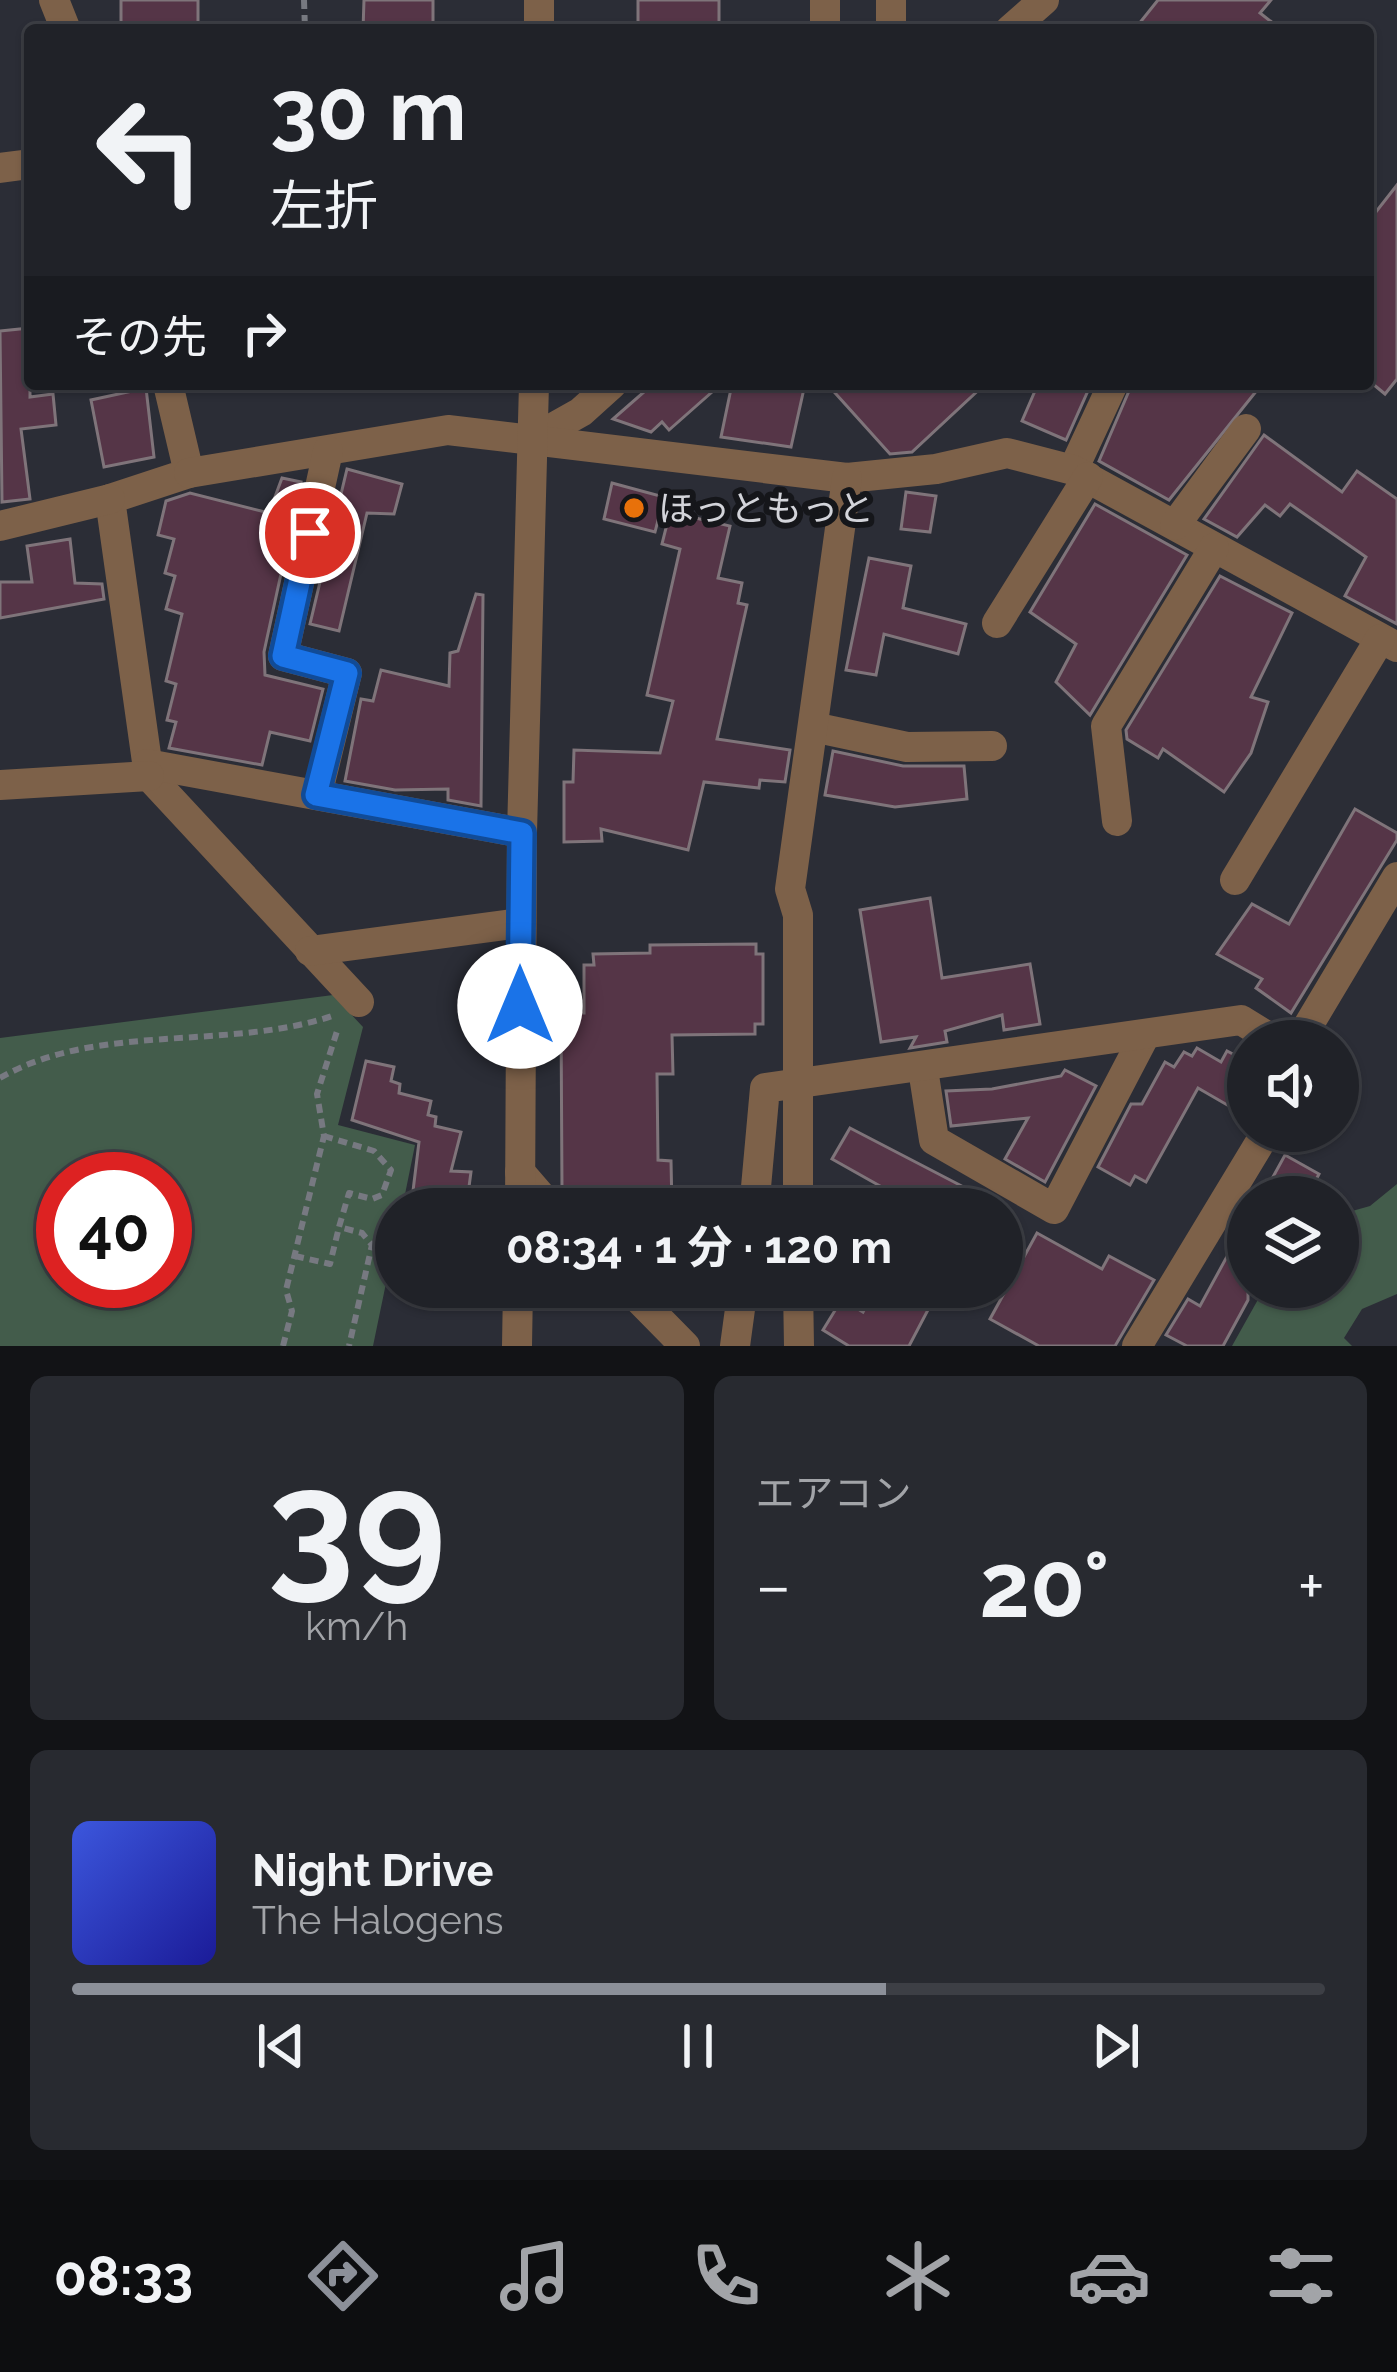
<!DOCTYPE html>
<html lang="ja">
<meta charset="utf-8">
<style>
body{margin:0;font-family:Raleway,"Noto Sans JP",sans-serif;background:#282a30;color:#f1f3f6;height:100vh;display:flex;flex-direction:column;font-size:45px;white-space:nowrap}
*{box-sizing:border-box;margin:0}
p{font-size:39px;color:#a2a4a8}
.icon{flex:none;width:66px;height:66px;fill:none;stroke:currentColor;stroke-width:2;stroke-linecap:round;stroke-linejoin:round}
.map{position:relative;height:1346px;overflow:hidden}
.side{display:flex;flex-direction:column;gap:30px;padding:30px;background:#121316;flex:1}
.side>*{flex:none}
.guide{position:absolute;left:24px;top:24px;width:1350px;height:366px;border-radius:12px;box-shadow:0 3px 9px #0004,0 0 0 3px #3d3f45;background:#202228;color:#f1f3f6;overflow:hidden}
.fabs{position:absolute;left:1227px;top:1020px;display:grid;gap:24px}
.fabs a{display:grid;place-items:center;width:132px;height:132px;border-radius:50%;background:#202228;box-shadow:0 3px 9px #0004,0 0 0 3px #3d3f45;font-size:60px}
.speed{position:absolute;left:36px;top:1152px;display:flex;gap:24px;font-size:60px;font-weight:700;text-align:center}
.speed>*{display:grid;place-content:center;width:156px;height:156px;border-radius:50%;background:#202228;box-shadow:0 3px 9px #0004,0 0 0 3px #3d3f45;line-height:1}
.speed .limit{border:18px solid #d22;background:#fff;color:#111}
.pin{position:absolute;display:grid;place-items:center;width:102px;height:102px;color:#fff;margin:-51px;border:6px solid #fff;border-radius:50%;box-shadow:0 3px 12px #0007}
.me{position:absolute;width:132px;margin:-66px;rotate:0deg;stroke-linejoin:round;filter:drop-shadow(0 0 9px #0008)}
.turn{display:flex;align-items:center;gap:42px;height:252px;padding:0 48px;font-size:54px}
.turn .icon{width:156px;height:156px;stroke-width:2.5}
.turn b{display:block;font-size:84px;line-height:102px}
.then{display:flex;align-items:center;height:114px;padding:0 48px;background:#0003;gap:24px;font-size:45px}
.big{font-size:90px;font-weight:700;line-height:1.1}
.side .widget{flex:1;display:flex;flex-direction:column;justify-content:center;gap:18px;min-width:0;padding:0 42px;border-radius:18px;background:#282a30}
.side .dial{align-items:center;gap:0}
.dial b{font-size:156px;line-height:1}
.song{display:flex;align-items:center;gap:36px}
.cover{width:144px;height:144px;border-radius:18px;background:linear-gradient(135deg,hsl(230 70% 55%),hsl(240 70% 35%))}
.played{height:12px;border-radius:6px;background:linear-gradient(90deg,#8c9099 65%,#3d3f45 65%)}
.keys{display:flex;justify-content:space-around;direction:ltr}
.heat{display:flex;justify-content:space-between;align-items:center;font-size:66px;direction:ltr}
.side .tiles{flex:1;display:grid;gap:30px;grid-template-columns:1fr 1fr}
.widget:last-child{grid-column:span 2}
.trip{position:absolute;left:375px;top:1188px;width:648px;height:120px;border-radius:60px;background:#202228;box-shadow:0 3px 9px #0004,0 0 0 3px #3d3f45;font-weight:700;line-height:120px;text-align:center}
.tab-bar{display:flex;height:192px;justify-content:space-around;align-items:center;background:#0d0e10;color:#a2a4a8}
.tab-bar .icon{width:84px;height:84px}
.tab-bar .current{color:#8c9099}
.tab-bar b{font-size:54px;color:#f1f3f6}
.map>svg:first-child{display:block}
.green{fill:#435c4b;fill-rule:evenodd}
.building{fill:#553547;stroke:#7f747a;stroke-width:3}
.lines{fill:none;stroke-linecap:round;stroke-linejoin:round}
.path{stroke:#777981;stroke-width:6;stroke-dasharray:9 6;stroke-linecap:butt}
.minor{stroke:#7d6149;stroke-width:30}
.route-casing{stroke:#114b97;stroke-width:30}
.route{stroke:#1a73e8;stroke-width:21}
.food-dot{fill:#e8710a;stroke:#15161a;stroke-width:4.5}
.labels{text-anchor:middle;stroke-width:12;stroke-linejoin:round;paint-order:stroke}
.poi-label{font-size:36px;fill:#d3d4da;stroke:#15161a;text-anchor:start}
</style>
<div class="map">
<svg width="1397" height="1346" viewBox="0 0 1397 1346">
<rect width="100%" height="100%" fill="#2b2d36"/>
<!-- green -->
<g class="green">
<path d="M 333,995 L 363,1027 L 338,1125 L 415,1145 L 402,1209 L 396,1209 L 396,1235 L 373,1346 L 0,1346 L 0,1038 ZM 63,1179 L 165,1179 L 165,1281 L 63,1281 Z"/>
<path d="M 1397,1184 L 1397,1294 L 1362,1309 L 1344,1338 L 1352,1346 L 1232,1346 L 1265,1287 L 1338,1287 L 1338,1215 L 1370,1206 Z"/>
</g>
<!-- building -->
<g class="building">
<rect x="121" y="0" width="77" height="30"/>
<path d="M 364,0 L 433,0 L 433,30 L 363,30 Z"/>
<rect x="638" y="0" width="81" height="30"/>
<path d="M 1158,0 L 1271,0 L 1260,13 L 1282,30 L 1134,30 Z"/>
<path d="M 1397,185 L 1397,379 L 1385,394 L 1368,380 L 1368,222 Z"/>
<path d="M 30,328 L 30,397 L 53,394 L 56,425 L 21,429 L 30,499 L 2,502 L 0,331 Z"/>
<path d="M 653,384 L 721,384 L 669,430 L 662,422 L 651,432 L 613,419 Z"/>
<path d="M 732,384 L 805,384 L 791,447 L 721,437 Z"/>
<path d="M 827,384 L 985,384 L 912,452 L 890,454 Z"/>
<path d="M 1038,384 L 1091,384 L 1066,440 L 1022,421 Z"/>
<path d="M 1132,384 L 1262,384 L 1169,500 L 1099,461 Z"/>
<path d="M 146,388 L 154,457 L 104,467 L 91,400 Z"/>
<path d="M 1264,435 L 1342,492 L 1357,471 L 1397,499 L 1397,624 L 1345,596 L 1366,557 L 1290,504 L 1280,516 L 1265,505 L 1237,537 L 1204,519 Z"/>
<path d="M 347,469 L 402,484 L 394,514 L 367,513 L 339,631 L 310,624 Z"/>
<path d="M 282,478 L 301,482 L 264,652 L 265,675 L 323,689 L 310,741 L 270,732 L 262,765 L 169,748 L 176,722 L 167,720 L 176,684 L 166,681 L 182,614 L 166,609 L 175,576 L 165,573 L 174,539 L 158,535 L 166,501 L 190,493 L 269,513 Z"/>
<path d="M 612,483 L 664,497 L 655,532 L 604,519 Z"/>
<path d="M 906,492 L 936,496 L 930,532 L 901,529 Z"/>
<path d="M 1095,504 L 1187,555 L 1090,715 L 1056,682 L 1076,644 L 1030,612 Z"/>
<path d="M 670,512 L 730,526 L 718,578 L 742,583 L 738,603 L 747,605 L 717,739 L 790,750 L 785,782 L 760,780 L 759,788 L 704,782 L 688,850 L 601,829 L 602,841 L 564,842 L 564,782 L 573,782 L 574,750 L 660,753 L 673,701 L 647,695 L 680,549 L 662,544 Z"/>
<path d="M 70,539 L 75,583 L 102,584 L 104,599 L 0,618 L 0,582 L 32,582 L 27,546 Z"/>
<path d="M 869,558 L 911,566 L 903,608 L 966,624 L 958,654 L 884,634 L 876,675 L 846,670 Z"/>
<path d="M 1220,576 L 1292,613 L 1251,697 L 1268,702 L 1251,753 L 1224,792 L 1163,749 L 1158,758 L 1127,739 L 1126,730 Z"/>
<path d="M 476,594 L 483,595 L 481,806 L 448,800 L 448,789 L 395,790 L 345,781 L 361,699 L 373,701 L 381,670 L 449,686 L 450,653 L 458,651 Z"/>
<path d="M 833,751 L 903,766 L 964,766 L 967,799 L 895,807 L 825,795 Z"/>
<path d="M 1355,809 L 1397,833 L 1397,840 L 1291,1013 L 1256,988 L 1262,979 L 1217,954 L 1252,904 L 1289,924 Z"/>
<path d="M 930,898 L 942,978 L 1030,964 L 1040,1024 L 1004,1030 L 1002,1015 L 945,1031 L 947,1042 L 910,1048 L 916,1037 L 881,1042 L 860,910 Z"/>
<path d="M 756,944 L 756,954 L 763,954 L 763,1024 L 755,1024 L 755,1034 L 672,1035 L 673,1074 L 657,1074 L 658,1160 L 671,1161 L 672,1209 L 584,1209 L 584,1194 L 562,1191 L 561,1013 L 584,1013 L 584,965 L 594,965 L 593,954 L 650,953 L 650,945 Z"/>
<path d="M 1197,1048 L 1221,1062 L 1227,1051 L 1248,1062 L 1248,1117 L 1198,1088 L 1146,1182 L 1135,1176 L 1130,1185 L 1098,1167 L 1131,1104 L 1142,1104 L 1165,1062 L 1174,1067 L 1184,1052 L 1192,1056 Z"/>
<path d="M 366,1061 L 394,1067 L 391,1081 L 400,1084 L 399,1093 L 431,1101 L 428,1115 L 436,1117 L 435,1126 L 461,1132 L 451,1171 L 471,1172 L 466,1209 L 422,1209 L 424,1192 L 413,1191 L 419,1142 L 352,1120 Z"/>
<path d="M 1065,1070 L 1096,1086 L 1045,1182 L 1005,1159 L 1028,1118 L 951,1126 L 946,1091 L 992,1089 L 1061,1076 Z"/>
<path d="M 850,1128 L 1006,1209 L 921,1209 L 832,1159 Z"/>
<path d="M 1285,1155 L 1319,1174 L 1307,1197 L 1262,1197 Z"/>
<path d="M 1248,1218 L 1248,1300 L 1223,1346 L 1187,1346 L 1166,1335 L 1188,1299 L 1200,1306 Z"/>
<path d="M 1037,1233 L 1102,1269 L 1109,1256 L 1154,1280 L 1115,1346 L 1039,1346 L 990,1319 Z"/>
<path d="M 876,1287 L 940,1287 L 909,1346 L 849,1346 L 823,1330 L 842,1299 L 863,1312 Z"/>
</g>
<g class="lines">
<!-- path -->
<g class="path">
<path d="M 304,0 L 305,30"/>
<path d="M 0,1078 C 97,1022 227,1051 332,1016"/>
<path d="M 324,1136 L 374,1151 L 391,1170 L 382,1195 L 372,1199 L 349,1193 L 339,1227 L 362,1233 L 372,1245 L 349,1346"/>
<path d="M 295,1256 L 330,1264 L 339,1227"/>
<path d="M 283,1346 L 292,1311 L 286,1290 L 324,1136 L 317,1094 L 338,1028"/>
</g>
<!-- minor -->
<g class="minor">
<path d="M 54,0 L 66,30"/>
<path d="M 539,30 L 539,0"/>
<path d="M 825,30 L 825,0"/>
<path d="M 891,30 L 891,0"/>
<path d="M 1010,30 L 1044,0"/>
<path d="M 0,168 L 30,164"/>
<path d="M 168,384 L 189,473 L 110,499 L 149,776 L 359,1002"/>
<path d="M 533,439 L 581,412 L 612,384"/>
<path d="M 1073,470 L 1113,384"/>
<path d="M 189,473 L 448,430 L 847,478 L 936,469 L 1007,453 L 1073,470 L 1397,647"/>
<path d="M 1175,525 L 1246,429"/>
<path d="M 0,526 L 110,499"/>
<path d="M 997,623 L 1088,477"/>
<path d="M 813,727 L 907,747 L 992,746"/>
<path d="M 147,764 L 522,833"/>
<path d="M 0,785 L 149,776"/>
<path d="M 317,795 L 347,673 L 283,656 L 328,451"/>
<path d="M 1117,821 L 1106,726 L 1214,548"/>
<path d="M 1235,880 L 1380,639"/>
<path d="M 310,951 L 520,923"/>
<path d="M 1299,1041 L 1397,877"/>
<path d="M 923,1069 L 934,1140 L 1054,1209 L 1145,1035"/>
<path d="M 520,1172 L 552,1209"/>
<path d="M 520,1209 L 522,833 L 534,384"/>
<path d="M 754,1209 L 765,1088 L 1241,1020 L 1275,1041"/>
<path d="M 798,1209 L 798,915 L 790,889 L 847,478"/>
<path d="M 627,1287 L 685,1346"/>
<path d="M 798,1287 L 799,1346"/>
<path d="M 517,1346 L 518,1287"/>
<path d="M 735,1346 L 743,1287"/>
<path d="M 1137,1346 L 1267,1131"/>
</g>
</g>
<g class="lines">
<!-- route casing -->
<g class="route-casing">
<path id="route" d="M 310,533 L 283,656 L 347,673 L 316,795 L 522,833 L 520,1006"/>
</g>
<!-- route -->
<use href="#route" class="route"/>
</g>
<!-- markers -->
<circle class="food-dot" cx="634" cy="508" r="12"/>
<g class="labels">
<!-- poi labels -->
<g class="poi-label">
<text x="658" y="521">ほっともっと</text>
</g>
</g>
</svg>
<div class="fabs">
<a><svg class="icon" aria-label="sound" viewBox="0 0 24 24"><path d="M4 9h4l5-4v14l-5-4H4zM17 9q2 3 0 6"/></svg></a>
<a><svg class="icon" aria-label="layers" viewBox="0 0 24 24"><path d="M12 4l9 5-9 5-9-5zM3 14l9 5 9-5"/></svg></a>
</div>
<div class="speed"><div class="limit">40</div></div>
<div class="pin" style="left:310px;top:533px;background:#d93025"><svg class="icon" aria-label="arrive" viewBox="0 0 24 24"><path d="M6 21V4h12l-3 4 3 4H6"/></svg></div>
<svg class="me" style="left:520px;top:1006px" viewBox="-20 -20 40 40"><circle r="19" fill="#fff"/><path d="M0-13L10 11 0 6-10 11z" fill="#1a73e8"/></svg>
<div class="trip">08:34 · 1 分 · 120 m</div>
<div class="guide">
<div class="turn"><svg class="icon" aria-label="left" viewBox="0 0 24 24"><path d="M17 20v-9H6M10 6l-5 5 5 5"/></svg><div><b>30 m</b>左折</div></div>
<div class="then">その先<svg class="icon" aria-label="right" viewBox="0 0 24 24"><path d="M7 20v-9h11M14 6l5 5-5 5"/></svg></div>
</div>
</div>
<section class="side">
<div class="tiles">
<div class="widget dial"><b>39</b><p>km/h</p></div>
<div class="widget"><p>エアコン</p>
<div class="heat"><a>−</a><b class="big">20°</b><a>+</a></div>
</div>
<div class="widget">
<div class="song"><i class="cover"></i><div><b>Night Drive</b><p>The Halogens</p></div></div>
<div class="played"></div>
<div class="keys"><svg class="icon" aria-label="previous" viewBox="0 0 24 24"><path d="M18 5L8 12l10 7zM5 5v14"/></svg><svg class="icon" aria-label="pause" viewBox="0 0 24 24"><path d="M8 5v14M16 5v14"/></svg><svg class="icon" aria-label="next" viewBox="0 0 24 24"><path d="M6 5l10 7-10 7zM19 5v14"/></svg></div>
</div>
</div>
</section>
<nav class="tab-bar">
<b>08:33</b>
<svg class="icon current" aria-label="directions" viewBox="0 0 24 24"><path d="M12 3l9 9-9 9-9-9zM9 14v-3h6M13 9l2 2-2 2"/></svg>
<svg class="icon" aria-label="music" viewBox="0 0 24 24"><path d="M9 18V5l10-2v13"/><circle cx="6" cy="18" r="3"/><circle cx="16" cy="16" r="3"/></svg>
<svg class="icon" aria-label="phone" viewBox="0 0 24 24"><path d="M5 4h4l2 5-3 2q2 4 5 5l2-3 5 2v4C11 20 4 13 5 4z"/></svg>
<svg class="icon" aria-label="climate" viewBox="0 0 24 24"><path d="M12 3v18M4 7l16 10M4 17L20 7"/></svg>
<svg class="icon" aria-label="car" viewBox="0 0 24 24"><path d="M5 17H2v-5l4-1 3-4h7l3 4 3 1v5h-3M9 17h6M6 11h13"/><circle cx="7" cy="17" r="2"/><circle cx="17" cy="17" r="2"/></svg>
<svg class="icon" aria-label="filters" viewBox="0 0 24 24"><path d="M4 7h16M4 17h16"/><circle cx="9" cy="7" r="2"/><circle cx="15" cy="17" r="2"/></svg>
</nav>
